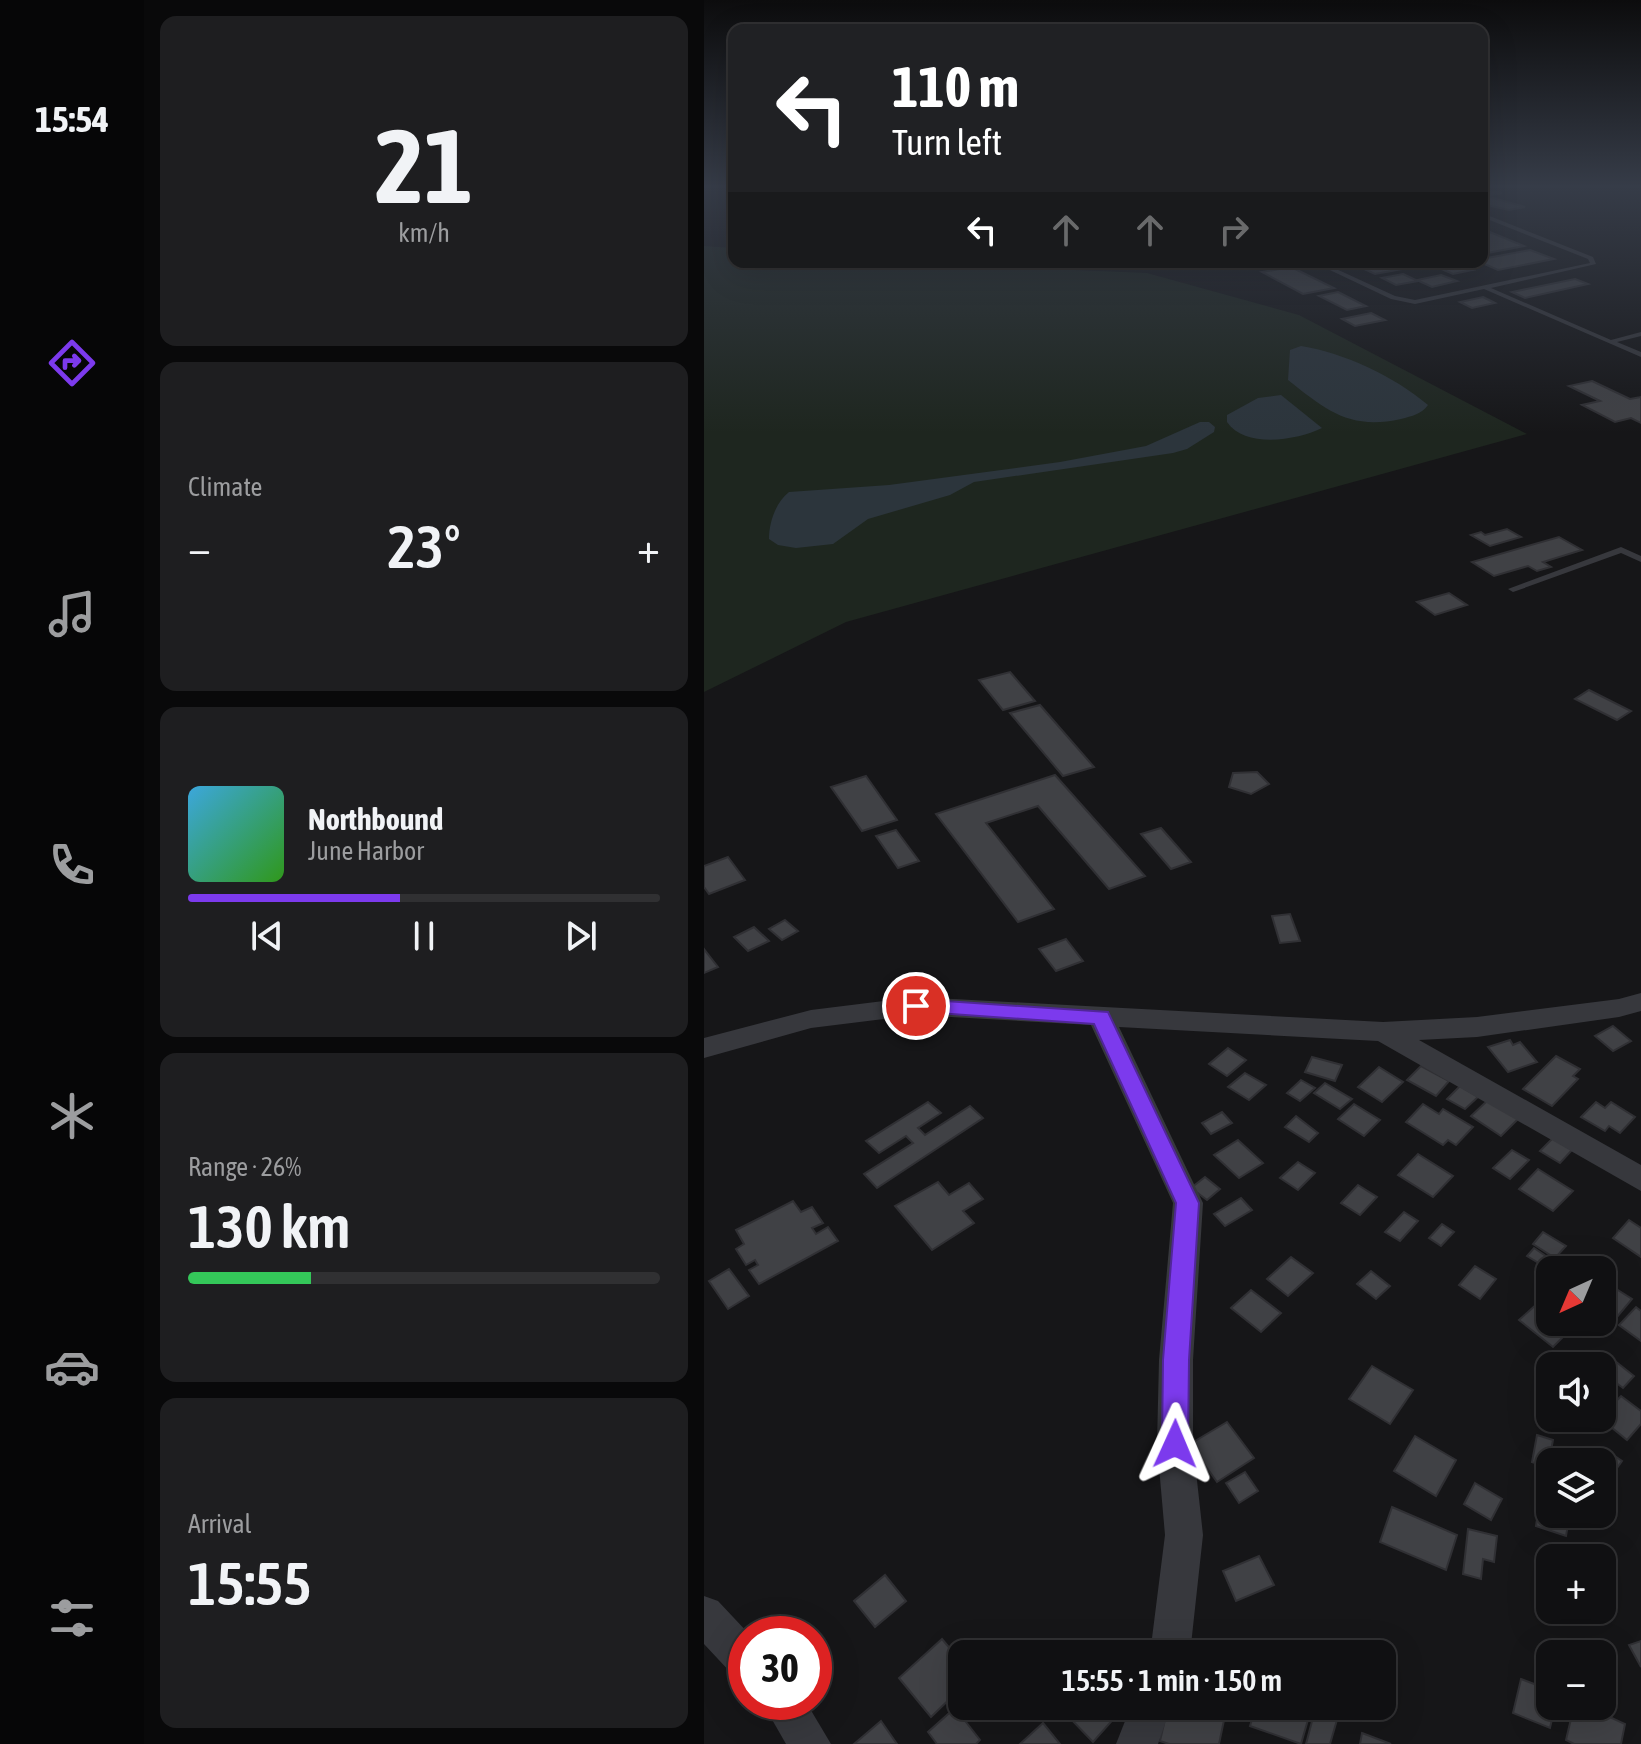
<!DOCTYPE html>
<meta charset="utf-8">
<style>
body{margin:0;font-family:"Asap Condensed",sans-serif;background:#1e1e20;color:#f1f3f6;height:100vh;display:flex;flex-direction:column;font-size:30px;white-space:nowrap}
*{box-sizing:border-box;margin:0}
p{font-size:26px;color:#9c9d9f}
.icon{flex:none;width:44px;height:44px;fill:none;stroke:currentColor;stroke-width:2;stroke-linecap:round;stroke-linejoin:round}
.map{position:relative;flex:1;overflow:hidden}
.sheet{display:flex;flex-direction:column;gap:16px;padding:16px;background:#09090a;width:560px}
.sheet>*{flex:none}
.banner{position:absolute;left:24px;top:24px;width:760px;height:244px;border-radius:16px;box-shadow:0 8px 32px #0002,0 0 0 2px #303032;background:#202124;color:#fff;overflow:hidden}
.needle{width:52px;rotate:224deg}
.fabs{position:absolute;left:832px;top:1256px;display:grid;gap:16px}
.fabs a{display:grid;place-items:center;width:80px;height:80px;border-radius:16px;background:#101012;box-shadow:0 8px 32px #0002,0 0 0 2px #303032;font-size:40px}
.speed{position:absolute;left:24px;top:1616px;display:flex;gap:16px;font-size:40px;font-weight:700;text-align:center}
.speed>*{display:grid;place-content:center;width:104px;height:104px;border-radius:50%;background:#101012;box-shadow:0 8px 32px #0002,0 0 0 2px #303032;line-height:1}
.speed .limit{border:12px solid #d22;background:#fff;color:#111}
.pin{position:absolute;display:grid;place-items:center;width:68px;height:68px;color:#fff;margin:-34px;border:4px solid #fff;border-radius:50%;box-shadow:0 2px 8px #0007}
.me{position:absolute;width:88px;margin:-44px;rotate:1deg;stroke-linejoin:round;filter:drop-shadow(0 0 6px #0008)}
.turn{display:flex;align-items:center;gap:28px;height:168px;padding:0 32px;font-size:36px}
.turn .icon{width:104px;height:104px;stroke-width:2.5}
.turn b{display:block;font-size:56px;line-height:68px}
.lanes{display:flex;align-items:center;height:76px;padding:0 32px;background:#0003;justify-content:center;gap:40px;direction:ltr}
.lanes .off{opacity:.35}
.big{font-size:60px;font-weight:600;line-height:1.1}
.sheet .card{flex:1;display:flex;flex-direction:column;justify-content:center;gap:12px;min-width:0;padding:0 28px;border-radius:16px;background:#1e1e20}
.sheet .dial{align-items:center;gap:0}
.dial b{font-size:104px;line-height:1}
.song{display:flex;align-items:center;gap:24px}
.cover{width:96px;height:96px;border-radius:12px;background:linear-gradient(135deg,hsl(200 70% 55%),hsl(110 70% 35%))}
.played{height:8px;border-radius:4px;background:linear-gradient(90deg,#7c3aed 45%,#303032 45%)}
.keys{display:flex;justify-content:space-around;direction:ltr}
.heat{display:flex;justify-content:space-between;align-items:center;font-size:44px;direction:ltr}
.charge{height:12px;border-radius:6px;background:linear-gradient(90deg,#34c759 26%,#303032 0)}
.trip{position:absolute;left:244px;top:1640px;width:448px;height:80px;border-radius:16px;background:#101012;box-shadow:0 8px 32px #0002,0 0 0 2px #303032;font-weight:600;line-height:80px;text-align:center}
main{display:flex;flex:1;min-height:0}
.menu{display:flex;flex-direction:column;width:144px;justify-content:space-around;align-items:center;background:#060607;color:#9c9d9f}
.menu .icon{width:56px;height:56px}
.menu .current{color:#7c3aed}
.menu b{font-size:36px;color:#f1f3f6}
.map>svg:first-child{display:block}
.green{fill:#1e261f}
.water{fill:#2c353c}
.building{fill:#404145;stroke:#303034;stroke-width:2}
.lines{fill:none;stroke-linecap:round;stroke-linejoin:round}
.lane{fill:#37383d;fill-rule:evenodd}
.street{fill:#37383d;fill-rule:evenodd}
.route{fill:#7c3aed;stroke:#51269a;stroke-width:2}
</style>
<main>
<nav class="menu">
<b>15:54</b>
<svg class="icon current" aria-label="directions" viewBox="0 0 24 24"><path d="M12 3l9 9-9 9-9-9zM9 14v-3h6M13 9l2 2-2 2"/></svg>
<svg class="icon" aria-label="music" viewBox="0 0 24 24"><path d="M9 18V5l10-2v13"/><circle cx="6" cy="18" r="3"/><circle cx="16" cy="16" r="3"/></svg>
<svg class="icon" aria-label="phone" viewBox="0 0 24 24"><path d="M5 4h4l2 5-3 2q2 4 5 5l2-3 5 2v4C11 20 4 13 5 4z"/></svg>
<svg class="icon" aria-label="climate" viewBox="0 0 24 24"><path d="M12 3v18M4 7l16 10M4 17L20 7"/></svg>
<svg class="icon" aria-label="car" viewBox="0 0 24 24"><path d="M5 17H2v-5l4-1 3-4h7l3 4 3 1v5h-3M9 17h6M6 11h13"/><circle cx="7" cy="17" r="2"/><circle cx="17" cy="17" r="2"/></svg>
<svg class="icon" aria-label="filters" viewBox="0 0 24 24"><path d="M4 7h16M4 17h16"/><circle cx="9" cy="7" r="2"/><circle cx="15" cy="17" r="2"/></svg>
</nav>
<section class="sheet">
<div class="card dial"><b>21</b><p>km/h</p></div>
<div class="card"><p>Climate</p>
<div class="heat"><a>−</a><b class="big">23°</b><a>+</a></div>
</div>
<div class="card">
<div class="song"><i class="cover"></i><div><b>Northbound</b><p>June Harbor</p></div></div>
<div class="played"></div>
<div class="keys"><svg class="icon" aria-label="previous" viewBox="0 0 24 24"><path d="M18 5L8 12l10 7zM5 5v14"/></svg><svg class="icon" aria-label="pause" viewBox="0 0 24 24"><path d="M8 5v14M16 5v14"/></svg><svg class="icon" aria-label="next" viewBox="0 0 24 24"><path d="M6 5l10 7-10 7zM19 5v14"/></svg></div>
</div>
<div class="card"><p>Range · 26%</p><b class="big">130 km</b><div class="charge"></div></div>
<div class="card"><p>Arrival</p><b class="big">15:55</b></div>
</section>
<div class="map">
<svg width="937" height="1744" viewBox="0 0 937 1744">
<rect width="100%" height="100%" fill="#161618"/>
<!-- green -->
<path class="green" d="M 0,246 L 30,248 L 30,262 L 184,262 L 443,273 L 595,315 L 823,434 L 142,622 L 0,692 Z"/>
<!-- water -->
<g class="water">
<path d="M 597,346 C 640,353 690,376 724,405 C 718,414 708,416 697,419 C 646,430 623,411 584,380 L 586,350 Z"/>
<path d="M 577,395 L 618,428 C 594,440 541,449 523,422 L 523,415 L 554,398 Z"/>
<path d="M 496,422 L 505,422 L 511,427 L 510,432 L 483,449 L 469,453 L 270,482 L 246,495 L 164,519 L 129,544 L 92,548 L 74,545 L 65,539 C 65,522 72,502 85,492 L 185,485 L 356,462 L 442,446 Z"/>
</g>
<!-- building -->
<g class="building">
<path d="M 790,191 L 798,193 L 782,196 L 821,207 L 805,210 L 778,204 L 778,193 Z"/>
<path d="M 781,230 L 820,246 L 778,254 L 778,231 Z"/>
<path d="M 826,250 L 850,259 L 794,270 L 776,262 L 778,259 Z"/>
<path d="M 645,262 L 736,262 L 671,274 Z"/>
<path d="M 753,263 L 769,270 L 749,274 L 733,267 Z"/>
<path d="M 587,267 L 630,288 L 599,294 L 558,272 Z"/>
<path d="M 699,274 L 714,281 L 692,285 L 678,278 Z"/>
<path d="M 737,275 L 753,281 L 728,287 L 713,280 Z"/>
<path d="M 871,279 L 884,284 L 821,298 L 808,292 Z"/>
<path d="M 634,292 L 662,306 L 643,310 L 615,296 Z"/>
<path d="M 779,297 L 791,303 L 768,308 L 756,302 Z"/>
<path d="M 667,313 L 681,320 L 651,326 L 638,319 Z"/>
<path d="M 888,381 L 926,399 L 937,397 L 937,423 L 927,418 L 911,422 L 878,405 L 896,401 L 865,386 Z"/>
<path d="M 803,529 L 817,537 L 786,546 L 767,535 L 777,532 L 781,535 Z"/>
<path d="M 855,537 L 878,550 L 839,562 L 847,567 L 833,571 L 824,566 L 790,576 L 768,562 Z"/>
<path d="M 745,593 L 763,605 L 731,615 L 713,602 Z"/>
<path d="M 306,672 L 331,701 L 299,710 L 275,680 Z"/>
<path d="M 885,690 L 927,711 L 913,720 L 871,699 Z"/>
<path d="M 336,705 L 390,767 L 359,776 L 306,713 Z"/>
<path d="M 553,772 L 565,784 L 547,794 L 525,787 L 529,773 Z"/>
<path d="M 351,775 L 441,876 L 405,889 L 334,806 L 282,823 L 350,909 L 314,922 L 232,814 Z"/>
<path d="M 162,776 L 193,820 L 158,831 L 127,787 Z"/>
<path d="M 457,828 L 487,862 L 467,869 L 437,834 Z"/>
<path d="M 192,830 L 215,861 L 194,868 L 172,836 Z"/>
<path d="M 24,857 L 41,880 L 5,894 L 0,887 L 0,866 Z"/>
<path d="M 586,914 L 596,941 L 576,943 L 568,916 Z"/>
<path d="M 81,920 L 94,931 L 78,940 L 65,929 Z"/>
<path d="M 50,927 L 65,941 L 44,951 L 30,937 Z"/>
<path d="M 362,939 L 379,961 L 352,971 L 335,949 Z"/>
<path d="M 0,949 L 14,967 L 0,973 Z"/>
<path d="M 909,1026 L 927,1041 L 909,1051 L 891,1036 Z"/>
<path d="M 806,1040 L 809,1045 L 816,1042 L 833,1062 L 804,1072 L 784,1047 Z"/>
<path d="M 524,1048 L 542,1060 L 523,1076 L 505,1064 Z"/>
<path d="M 852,1056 L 876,1069 L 869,1076 L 874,1079 L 848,1106 L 819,1089 Z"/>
<path d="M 608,1057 L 638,1065 L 631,1081 L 601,1072 Z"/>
<path d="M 717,1066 L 745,1081 L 732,1096 L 703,1080 Z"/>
<path d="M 675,1067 L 699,1082 L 678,1102 L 654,1087 Z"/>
<path d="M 541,1073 L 562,1085 L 545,1100 L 524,1087 Z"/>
<path d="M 597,1080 L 611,1088 L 596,1101 L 583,1093 Z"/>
<path d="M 621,1083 L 648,1099 L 636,1109 L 610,1093 Z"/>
<path d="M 756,1086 L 774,1097 L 761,1109 L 743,1099 Z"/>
<path d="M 783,1101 L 816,1117 L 797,1136 L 767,1116 Z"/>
<path d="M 224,1102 L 237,1113 L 214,1128 L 221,1135 L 266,1106 L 279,1118 L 173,1188 L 160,1174 L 209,1143 L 202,1136 L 175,1153 L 162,1141 Z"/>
<path d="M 892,1102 L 901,1108 L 907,1102 L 931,1117 L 916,1133 L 905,1126 L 901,1131 L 877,1117 Z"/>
<path d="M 650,1104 L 676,1120 L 660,1136 L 634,1119 Z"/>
<path d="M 719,1104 L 735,1114 L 739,1109 L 769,1127 L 752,1145 L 744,1140 L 739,1145 L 702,1122 Z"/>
<path d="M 518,1112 L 528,1123 L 507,1134 L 498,1123 Z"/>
<path d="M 592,1116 L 614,1133 L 605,1142 L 581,1127 Z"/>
<path d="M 849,1138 L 868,1150 L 856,1163 L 836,1151 Z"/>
<path d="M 534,1140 L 559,1163 L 535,1178 L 510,1155 Z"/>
<path d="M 808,1150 L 825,1160 L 806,1179 L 789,1168 Z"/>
<path d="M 714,1154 L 749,1176 L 729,1197 L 694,1175 Z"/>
<path d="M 594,1162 L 611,1173 L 594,1190 L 576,1178 Z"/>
<path d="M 834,1169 L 869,1191 L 849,1211 L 815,1189 Z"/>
<path d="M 501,1177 L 516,1189 L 503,1200 L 487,1188 Z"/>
<path d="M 234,1182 L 245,1195 L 265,1183 L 279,1199 L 259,1211 L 270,1223 L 228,1250 L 191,1206 Z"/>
<path d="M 654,1185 L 673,1197 L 656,1215 L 637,1203 Z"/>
<path d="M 537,1198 L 548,1210 L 521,1226 L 510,1214 Z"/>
<path d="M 89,1201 L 97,1212 L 108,1207 L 119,1223 L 108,1228 L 112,1234 L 124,1227 L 134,1241 L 55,1284 L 45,1270 L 54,1265 L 51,1260 L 42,1265 L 32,1249 L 40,1244 L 32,1230 Z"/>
<path d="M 700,1212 L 714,1221 L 696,1241 L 681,1232 Z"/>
<path d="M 925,1220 L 937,1228 L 937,1257 L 909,1238 Z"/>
<path d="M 738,1224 L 750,1232 L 737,1246 L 725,1238 Z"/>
<path d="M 839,1232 L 862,1246 L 851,1258 L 829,1244 Z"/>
<path d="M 830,1248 L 849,1261 L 843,1268 L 823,1256 Z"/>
<path d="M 587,1257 L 609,1273 L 584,1296 L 563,1279 Z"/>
<path d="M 863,1258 L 881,1270 L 853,1269 Z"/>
<path d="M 771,1266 L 792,1279 L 776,1299 L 755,1285 Z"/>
<path d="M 25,1269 L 45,1296 L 24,1309 L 5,1281 Z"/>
<path d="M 667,1271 L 686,1286 L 672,1299 L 653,1284 Z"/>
<path d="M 898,1280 L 928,1299 L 903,1329 L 892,1322 L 898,1322 Z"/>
<path d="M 547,1290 L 577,1313 L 557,1332 L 527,1308 Z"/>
<path d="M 834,1303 L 846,1312 L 846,1322 L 858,1322 L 867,1329 L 849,1347 L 815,1320 Z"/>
<path d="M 932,1307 L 937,1311 L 937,1341 L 915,1325 Z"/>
<path d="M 911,1361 L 930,1376 L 919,1388 L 899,1373 Z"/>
<path d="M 668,1366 L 709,1390 L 686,1424 L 645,1399 Z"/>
<path d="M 917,1396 L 937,1411 L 937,1424 L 923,1440 L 896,1418 Z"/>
<path d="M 523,1422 L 550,1458 L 513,1482 L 486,1444 Z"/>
<path d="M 833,1435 L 849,1440 L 844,1467 L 828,1462 Z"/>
<path d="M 711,1436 L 752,1460 L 732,1496 L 690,1471 Z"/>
<path d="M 902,1450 L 918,1461 L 903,1482 L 898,1479 L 898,1462 L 893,1462 Z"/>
<path d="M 541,1472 L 554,1491 L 535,1503 L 522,1483 Z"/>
<path d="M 771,1483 L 798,1499 L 787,1520 L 760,1504 Z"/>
<path d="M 836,1499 L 846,1502 L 846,1514 L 866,1514 L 862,1536 L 832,1526 Z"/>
<path d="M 688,1507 L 753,1535 L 742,1570 L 676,1542 Z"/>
<path d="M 764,1529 L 793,1536 L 790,1562 L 779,1559 L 777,1579 L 759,1574 Z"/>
<path d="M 836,1548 L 862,1557 L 846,1558 L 846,1575 L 832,1570 Z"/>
<path d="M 555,1556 L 570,1585 L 532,1601 L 519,1571 Z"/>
<path d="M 181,1575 L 202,1601 L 171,1627 L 150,1601 Z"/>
<path d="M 238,1639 L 258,1663 L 258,1687 L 227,1717 L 195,1678 Z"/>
<path d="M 937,1641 L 937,1667 L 925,1645 Z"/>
<path d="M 817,1679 L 846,1690 L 846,1706 L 851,1706 L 846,1728 L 809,1713 Z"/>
<path d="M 369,1706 L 421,1706 L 389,1742 L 362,1714 Z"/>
<path d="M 464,1706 L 523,1706 L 515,1744 L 465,1744 L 456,1741 Z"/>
<path d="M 552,1706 L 608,1706 L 597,1744 L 546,1726 Z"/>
<path d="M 612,1706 L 635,1713 L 626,1744 L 602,1744 Z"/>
<path d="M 870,1706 L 882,1706 L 921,1724 L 917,1744 L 870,1744 L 862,1740 Z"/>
<path d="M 251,1708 L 276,1740 L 272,1744 L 233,1744 L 224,1732 Z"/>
<path d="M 177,1721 L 193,1744 L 150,1744 Z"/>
<path d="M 339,1723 L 356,1744 L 316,1744 Z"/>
<path d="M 658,1733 L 687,1744 L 656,1744 Z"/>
</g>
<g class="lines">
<!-- lane -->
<g class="lane">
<path d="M 778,213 L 889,257 L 892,264 L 787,288 L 907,340 L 937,332 L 937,336 L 913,342 L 937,352 L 937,357 L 780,289 L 711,304 L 687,299 L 609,262 L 617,262 L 691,296 L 711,300 L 886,263 L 884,259 L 778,217 Z"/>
<path d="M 917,547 L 937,556 L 937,562 L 917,553 L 812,591 L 809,592 L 804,589 Z"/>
</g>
<!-- street -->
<g class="street">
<path d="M 937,993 L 937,1011 L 915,1017 L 773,1037 L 715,1040 L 937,1165 L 937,1191 L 674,1041 L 415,1027 L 499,1203 L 489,1360 L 489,1444 L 499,1535 L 486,1654 L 446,1654 L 461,1535 L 453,1444 L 455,1360 L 469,1203 L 387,1025 L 212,1015 L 107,1028 L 0,1058 L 0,1038 L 107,1010 L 212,997 L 679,1022 L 773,1017 L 915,999 Z"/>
<path d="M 0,1596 L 14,1601 L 45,1634 L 42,1634 L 42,1680 L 28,1674 L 0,1644 Z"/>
<path d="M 58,1702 L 102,1702 L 127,1744 L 82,1744 Z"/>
<path d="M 427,1706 L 467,1706 L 454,1744 L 412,1744 Z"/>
</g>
</g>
<!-- sky -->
<linearGradient id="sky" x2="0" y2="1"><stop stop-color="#0c0c0d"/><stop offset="0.43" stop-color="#363c48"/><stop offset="1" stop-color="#363c48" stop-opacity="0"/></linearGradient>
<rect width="937" height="433" fill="url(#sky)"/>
<!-- route -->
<path class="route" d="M 212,999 L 404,1012 L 495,1203 L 485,1360 L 484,1444 L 480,1453 L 471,1456 L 462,1453 L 458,1444 L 459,1360 L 472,1203 L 390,1024 L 205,1011 L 202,1006 Z"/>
</svg>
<div class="fabs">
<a><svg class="needle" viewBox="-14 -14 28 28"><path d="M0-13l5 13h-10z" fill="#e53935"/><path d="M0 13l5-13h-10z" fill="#9c9d9f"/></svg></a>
<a><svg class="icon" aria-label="sound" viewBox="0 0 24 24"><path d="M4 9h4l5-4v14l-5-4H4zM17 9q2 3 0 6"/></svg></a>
<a><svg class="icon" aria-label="layers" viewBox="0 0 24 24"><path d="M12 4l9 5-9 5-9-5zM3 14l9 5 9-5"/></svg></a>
<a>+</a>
<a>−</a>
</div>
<div class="speed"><div class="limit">30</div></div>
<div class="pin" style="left:212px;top:1006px;background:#d93025"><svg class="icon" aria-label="arrive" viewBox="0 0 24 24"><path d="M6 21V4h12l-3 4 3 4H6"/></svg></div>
<svg class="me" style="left:471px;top:1444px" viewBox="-20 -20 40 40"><path d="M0-17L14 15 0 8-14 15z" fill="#7c3aed" stroke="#fff" stroke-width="4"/></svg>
<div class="trip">15:55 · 1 min · 150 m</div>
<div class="banner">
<div class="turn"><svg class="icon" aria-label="left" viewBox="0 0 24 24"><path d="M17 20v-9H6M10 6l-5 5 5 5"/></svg><div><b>110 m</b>Turn left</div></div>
<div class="lanes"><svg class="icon" aria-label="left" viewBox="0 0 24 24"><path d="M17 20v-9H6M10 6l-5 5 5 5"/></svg><svg class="icon off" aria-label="ahead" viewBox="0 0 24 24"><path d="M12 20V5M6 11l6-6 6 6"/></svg><svg class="icon off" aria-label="ahead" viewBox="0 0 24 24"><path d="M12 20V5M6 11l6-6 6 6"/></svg><svg class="icon off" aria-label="right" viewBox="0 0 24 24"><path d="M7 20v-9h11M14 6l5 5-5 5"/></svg></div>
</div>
</div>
</main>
